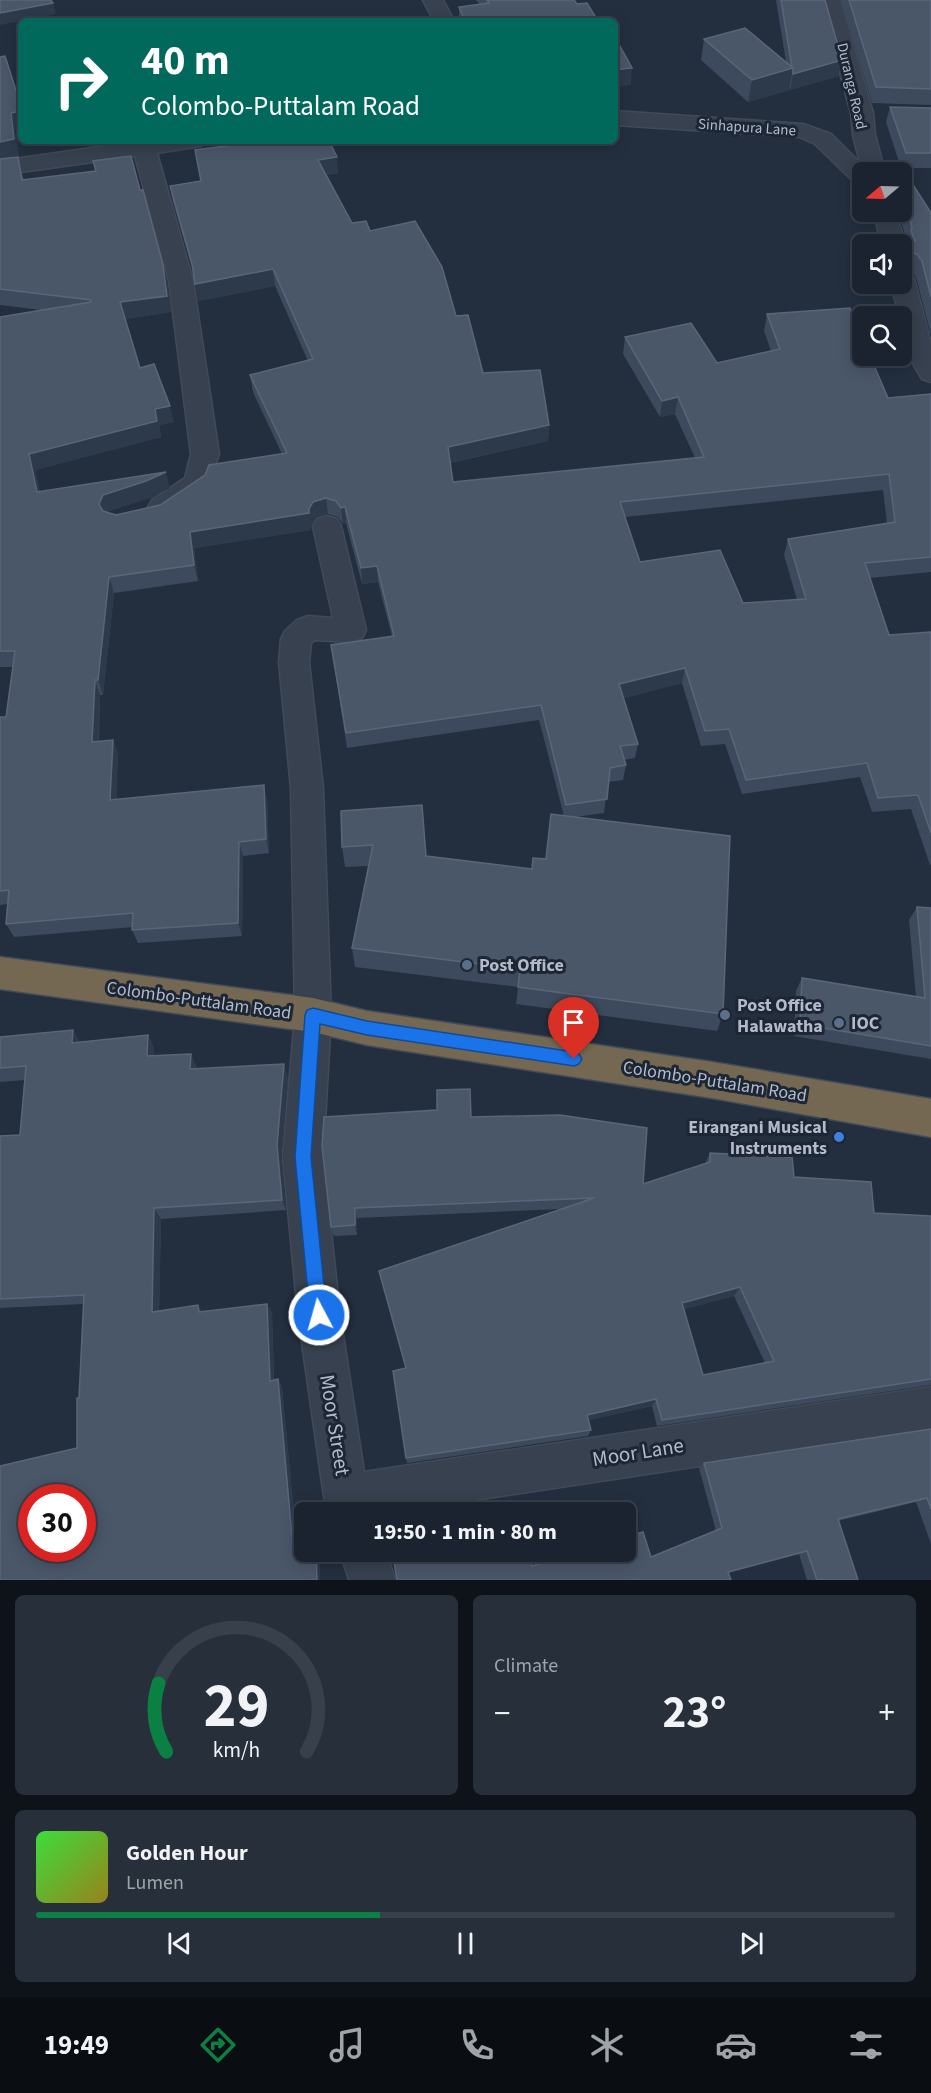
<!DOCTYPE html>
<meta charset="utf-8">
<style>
body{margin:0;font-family:"Source Sans 3",sans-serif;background:#272f3b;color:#f1f3f6;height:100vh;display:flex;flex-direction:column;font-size:22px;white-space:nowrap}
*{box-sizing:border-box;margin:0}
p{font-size:20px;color:#9fa4aa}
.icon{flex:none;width:33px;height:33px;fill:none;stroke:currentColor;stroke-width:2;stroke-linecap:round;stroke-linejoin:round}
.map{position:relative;height:1580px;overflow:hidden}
.sheet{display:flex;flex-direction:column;gap:15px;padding:15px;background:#0e131a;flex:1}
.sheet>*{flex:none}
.guide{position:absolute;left:18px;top:18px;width:600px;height:126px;border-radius:9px;box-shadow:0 3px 15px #0003,0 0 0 2px #38404b;background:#00695c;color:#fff;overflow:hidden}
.needle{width:39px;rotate:251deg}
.controls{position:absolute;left:852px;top:162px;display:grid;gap:12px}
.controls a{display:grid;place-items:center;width:60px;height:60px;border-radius:9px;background:#1a232f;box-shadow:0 3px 15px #0003,0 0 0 2px #38404b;font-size:30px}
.speed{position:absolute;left:18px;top:1484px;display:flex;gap:12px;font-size:30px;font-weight:700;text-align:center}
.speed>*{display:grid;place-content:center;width:78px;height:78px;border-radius:50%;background:#1a232f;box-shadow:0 3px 15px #0003,0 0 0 2px #38404b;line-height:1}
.speed .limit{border:9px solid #d22;background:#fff;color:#111}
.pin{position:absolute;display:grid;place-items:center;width:51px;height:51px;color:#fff;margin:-62px -26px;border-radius:50% 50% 50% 0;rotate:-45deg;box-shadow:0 0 6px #0007}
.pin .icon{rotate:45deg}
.me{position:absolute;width:66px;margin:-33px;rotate:354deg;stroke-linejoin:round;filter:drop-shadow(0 0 4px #0008)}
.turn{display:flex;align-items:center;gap:21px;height:126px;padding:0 24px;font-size:27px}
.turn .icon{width:78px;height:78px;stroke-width:2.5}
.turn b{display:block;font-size:42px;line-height:51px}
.big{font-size:45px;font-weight:700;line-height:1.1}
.sheet .tile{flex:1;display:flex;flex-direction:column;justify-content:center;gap:9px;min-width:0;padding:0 21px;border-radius:9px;background:#272f3b}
.sheet .dial{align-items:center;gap:0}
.dial svg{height:156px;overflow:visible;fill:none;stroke:#38404b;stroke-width:7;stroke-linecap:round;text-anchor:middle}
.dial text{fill:#f1f3f6;stroke:none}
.song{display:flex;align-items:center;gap:18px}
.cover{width:72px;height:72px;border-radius:9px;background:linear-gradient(135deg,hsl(120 70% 55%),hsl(50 70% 35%))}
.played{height:6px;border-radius:3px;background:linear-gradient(90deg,#0b8043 40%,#38404b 40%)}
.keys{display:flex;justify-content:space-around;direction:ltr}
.heat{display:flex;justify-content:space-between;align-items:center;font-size:33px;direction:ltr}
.sheet .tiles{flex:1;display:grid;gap:15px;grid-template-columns:1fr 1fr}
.tile:last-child{grid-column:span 2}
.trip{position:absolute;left:294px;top:1502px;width:342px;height:60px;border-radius:9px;background:#1a232f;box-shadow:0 3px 15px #0003,0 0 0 2px #38404b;font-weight:700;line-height:60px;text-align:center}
.dock{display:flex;height:96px;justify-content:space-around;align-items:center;background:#0a0e13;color:#9fa4aa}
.dock .icon{width:42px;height:42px}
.dock .on{color:#0b8043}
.dock b{font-size:27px;color:#f1f3f6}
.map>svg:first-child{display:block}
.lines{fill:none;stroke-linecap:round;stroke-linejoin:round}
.minor-casing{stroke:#404a58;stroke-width:3}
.highway-casing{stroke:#424b5a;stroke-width:3}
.minor{fill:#37414f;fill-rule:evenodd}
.highway{fill:#756853;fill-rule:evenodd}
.wall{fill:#3d4a5d;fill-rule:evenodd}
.shaded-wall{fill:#2d3a4c}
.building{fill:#4a5769;stroke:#5a6678;stroke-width:1.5;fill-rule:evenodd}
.route{fill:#1a73e8;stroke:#114b97;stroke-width:1.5}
.service-dot{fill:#5c6f8a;stroke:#1c2634;stroke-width:2}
.shop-dot{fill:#3f7fe0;stroke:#1c2634;stroke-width:2}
.labels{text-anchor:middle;stroke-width:6;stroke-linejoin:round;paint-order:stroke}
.far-street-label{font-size:15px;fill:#b3bbca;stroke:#1c2634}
.poi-label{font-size:18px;font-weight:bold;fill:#b3bbca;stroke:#1c2634;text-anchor:start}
.street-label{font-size:18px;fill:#b3bbca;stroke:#1c2634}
.near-street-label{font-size:21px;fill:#b3bbca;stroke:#1c2634}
</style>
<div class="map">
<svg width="931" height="1580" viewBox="0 0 931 1580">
<rect width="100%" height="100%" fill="#232f3f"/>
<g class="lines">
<!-- minor casing -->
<g class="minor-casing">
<g id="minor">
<path d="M 423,0 L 443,0 L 454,21 L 434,21 Z"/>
<path d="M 820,0 L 840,0 L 873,113 L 875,135 L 885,172 L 862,172 L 862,184 L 854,182 L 815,144 L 799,137 L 615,125 L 615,111 L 803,124 L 831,134 L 860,163 L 853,135 L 851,113 Z"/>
<path d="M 141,141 L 204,141 L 201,146 L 157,153 L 193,281 L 219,454 L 207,490 L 172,514 L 162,517 L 152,514 L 148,507 L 152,500 L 185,478 L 191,454 L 169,281 L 135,156 L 0,175 L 0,161 Z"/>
<path d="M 874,212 L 896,212 L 905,244 L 902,249 L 902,244 L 881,244 Z"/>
<path d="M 902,270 L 911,273 L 914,278 L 931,344 L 931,382 L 922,379 C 909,359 902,340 902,316 L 899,316 L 891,284 L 902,284 Z"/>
<path d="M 327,516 L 337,519 L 341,526 L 366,630 L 362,638 L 351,642 L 315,640 L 311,643 L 309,662 L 323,788 L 331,1015 L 323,1157 L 340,1315 L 364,1472 L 931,1387 L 931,1431 L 395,1512 L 329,1512 L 324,1497 L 298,1315 L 283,1157 L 295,1015 L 291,788 L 279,662 L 281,639 L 285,631 L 297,620 L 308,616 L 333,618 L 313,526 L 317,519 Z"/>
<path d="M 340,1551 L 386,1551 L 395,1580 L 349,1580 Z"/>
</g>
</g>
<!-- highway casing -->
<g class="highway-casing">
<path id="highway" d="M 0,957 L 313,998 L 367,1011 L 712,1062 L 931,1099 L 931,1137 L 712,1098 L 367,1045 L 313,1032 L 0,989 Z"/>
</g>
<!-- minor -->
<use href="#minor" class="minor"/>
<!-- highway -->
<use href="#highway" class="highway"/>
</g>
<!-- wall -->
<g class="wall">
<path d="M 476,0 L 574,0 L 577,4 L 598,21 L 459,21 L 459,7 L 479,4 Z"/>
<path d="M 776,0 L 825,0 L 842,60 L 838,76 L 790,90 L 790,87 L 789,90 L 748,102 L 701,60 L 704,39 L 786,62 Z"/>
<path d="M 841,0 L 931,0 L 931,105 L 872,103 Z"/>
<path d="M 890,107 L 931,108 L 931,168 L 901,168 L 886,122 Z"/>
<path d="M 228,141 L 329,141 L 338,173 L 327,175 L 352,223 L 370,231 L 456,316 L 483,373 L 549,425 L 548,441 L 450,463 L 453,482 L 695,458 L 675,414 L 660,417 L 623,354 L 625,337 L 717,363 L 771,351 L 764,331 L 767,314 L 888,398 L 931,394 L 931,572 L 870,578 L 889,635 L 931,632 L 931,865 L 930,865 L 911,809 L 872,812 L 860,777 L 742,794 L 725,744 L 701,746 L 682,683 L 624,698 L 638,744 L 635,758 L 624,760 L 626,765 L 623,780 L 608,782 L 604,813 L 576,817 L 723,1014 L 717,1031 L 516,1004 L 518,987 L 355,967 L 352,948 L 368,866 L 345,867 L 342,847 L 341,811 L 426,856 L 532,869 L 546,859 L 564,816 L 539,720 L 347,748 L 331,645 L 392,636 L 378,582 L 362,584 L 346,523 L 343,524 L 338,517 L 328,514 L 315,518 L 311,525 L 311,530 L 194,548 L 198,581 L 114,593 L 103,695 L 100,695 L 99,741 L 113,740 L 118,755 L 116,799 L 267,799 L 269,853 L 243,856 L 242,936 L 138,943 L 132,930 L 133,927 L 14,937 L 6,924 L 8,904 L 0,905 L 0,717 L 6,717 L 13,667 L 0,667 L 0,317 L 41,310 L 0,305 L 0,159 L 22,174 L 24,180 L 140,190 L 167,281 L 171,312 L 125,319 L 140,368 L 174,422 L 159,425 L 161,437 L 35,470 L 40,492 L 170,488 L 150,498 L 108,511 L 107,512 L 116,515 L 160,505 L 282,454 L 253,392 L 250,375 L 308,361 L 275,286 L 198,301 L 194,275 L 173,202 L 170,186 L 200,181 L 230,146 ZM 883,490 L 887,523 L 788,539 L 784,555 L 797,600 L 743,603 L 640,562 L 625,517 Z"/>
<path d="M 902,172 L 931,213 L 931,335 L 916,277 L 912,271 L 905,269 L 902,259 L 907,241 L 898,212 L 902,212 Z"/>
<path d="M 917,907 L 931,908 L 931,1059 L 794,1036 L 796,991 L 802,978 L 916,997 L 909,920 Z"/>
<path d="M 148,1035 L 154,1048 L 154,1055 L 197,1067 L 197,1069 L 288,1077 L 281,1157 L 286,1210 L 161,1219 L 159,1311 L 203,1312 L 267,1304 L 272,1313 L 274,1380 L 278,1379 L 282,1387 L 297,1547 L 320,1580 L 77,1448 L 83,1304 L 0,1308 L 0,1136 L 20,1135 L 25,1080 L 0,1082 L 0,1037 L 80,1042 Z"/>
<path d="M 471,1117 L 643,1184 L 705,1164 L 710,1153 L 794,1177 L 874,1213 L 931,1216 L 931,1385 L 657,1426 L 652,1406 L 589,1420 L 591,1430 L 588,1436 L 407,1463 L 406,1458 L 406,1368 L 379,1271 L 561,1209 L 357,1218 L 357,1235 L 334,1236 L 331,1227 ZM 734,1296 L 765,1363 L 703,1375 L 684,1309 Z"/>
<path d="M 931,1429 L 931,1544 L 916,1502 L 838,1521 L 858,1580 L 807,1580 L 799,1554 L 728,1573 L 532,1566 L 651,1557 L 716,1531 L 699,1468 L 704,1463 Z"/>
</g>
<!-- shaded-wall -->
<g class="shaded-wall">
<path d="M 53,3 L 56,14 L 0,25 L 0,13 Z"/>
<path d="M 842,60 L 838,76 L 790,90 L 793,74 Z"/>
<path d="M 632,68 L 631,85 L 615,87 L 615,70 Z"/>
<path d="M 793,68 L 789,90 L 748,102 L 752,80 Z"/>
<path d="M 21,111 L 21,129 L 15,130 L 19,156 L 0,159 L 0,142 L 11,113 Z"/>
<path d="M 337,157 L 338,173 L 320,177 L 318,160 Z"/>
<path d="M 163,265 L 167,281 L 171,312 L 125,319 L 120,302 Z"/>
<path d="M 273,269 L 275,286 L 198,301 L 195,284 Z"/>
<path d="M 678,397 L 675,414 L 660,417 L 662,401 Z"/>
<path d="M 170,406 L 174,422 L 159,425 L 161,437 L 35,470 L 43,508 L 37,492 L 29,454 L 155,409 Z"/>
<path d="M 549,425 L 548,441 L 448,463 L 448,447 Z"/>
<path d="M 166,472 L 170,488 L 150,498 L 108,511 L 104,520 L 99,504 L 103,495 Z"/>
<path d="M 326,498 L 328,514 L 315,518 L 311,525 L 311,530 L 194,548 L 198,581 L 194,565 L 190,532 L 309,509 L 313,502 Z"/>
<path d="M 345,507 L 346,523 L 343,524 L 341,508 Z"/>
<path d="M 377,566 L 378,582 L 362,584 L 361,568 Z"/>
<path d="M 109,577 L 114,593 L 103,695 L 98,680 Z"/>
<path d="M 685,668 L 682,683 L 617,700 L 619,684 Z"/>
<path d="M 95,680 L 100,695 L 98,757 L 92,742 Z"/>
<path d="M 113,740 L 118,755 L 116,814 L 110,800 Z"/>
<path d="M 264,785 L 267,799 L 269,853 L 266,839 Z"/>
<path d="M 239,842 L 243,856 L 242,936 L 238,923 Z"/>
<path d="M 73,1030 L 81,1043 L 72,1043 Z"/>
<path d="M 148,1035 L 154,1048 L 154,1069 L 147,1056 Z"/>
<path d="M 191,1054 L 197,1067 L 196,1082 L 190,1069 Z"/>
<path d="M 284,1064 L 288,1077 L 281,1157 L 286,1210 L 282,1200 L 277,1145 Z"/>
<path d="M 154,1208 L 161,1219 L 159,1321 L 152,1312 Z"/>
<path d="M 355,1208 L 357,1218 L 357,1235 L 355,1225 Z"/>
<path d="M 740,1287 L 734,1296 L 678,1311 L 682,1303 Z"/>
<path d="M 267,1304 L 272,1313 L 274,1388 L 270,1381 Z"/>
<path d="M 198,1305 L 204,1314 L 199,1312 Z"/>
<path d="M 278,1379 L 282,1387 L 298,1551 L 293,1548 Z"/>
<path d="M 656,1399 L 652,1406 L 584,1421 L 587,1415 Z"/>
<path d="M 316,1551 L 320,1551 L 320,1580 L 317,1580 Z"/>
<path d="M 807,1551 L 799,1554 L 722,1575 L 728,1572 Z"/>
</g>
<!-- building -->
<g class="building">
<path d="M 0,0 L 51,0 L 53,3 L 0,13 Z"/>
<path d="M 487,0 L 574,0 L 577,4 L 587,3 L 598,21 L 465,21 L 459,7 L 489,3 Z"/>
<path d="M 781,0 L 825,0 L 842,60 L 793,74 L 793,68 L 792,67 Z"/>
<path d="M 849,0 L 931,0 L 931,89 L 876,87 Z"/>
<path d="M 745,28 L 793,68 L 752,80 L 704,39 Z"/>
<path d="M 615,37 L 632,68 L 615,70 Z"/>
<path d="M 5,56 L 21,106 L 21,111 L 11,113 L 14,139 L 0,142 L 0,57 Z"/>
<path d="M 890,107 L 931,108 L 931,153 L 906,153 Z"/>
<path d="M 232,141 L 329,141 L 337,157 L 318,160 L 352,223 L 366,221 L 370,231 L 415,221 L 442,267 L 456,316 L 468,315 L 483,373 L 540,370 L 549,425 L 448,447 L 453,482 L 704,457 L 678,397 L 662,401 L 625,337 L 691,323 L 717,363 L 780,349 L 767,314 L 850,308 L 862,338 L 862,356 L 870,356 L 888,398 L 931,394 L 931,557 L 865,563 L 889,635 L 931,632 L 931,833 L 918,795 L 878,798 L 867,763 L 746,780 L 729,729 L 705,731 L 685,668 L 619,684 L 638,744 L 620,746 L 626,765 L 610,768 L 607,799 L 566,805 L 541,705 L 346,733 L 331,645 L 394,636 L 377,566 L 361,568 L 345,507 L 341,508 L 336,501 L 326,498 L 313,502 L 309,509 L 309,513 L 190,532 L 194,565 L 109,577 L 98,680 L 95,680 L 92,742 L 113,740 L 110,800 L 264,785 L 266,839 L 239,842 L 238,923 L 132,930 L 133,913 L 6,924 L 9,890 L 0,891 L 0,717 L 6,717 L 15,651 L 0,651 L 0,317 L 91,302 L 91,300 L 0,289 L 0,159 L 18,157 L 22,180 L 96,171 L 93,161 L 131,156 L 140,190 L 143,190 L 163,265 L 167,296 L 120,302 L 140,368 L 154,364 L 170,406 L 155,409 L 157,421 L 29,454 L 37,492 L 166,472 L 146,481 L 103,495 L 99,504 L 103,511 L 116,515 L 160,505 L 205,475 L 209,465 L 287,453 L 250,375 L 313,359 L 273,269 L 195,284 L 192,264 L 170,186 L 201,181 L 195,150 L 234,145 ZM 889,474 L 895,522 L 788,539 L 806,599 L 743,603 L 720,550 L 640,562 L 620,502 Z"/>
<path d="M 903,169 L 931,213 L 931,297 L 922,261 L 917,254 L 910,252 L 906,241 L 915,241 L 911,231 L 912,227 L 903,195 L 902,194 L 902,172 L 897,172 Z"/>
<path d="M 422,805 L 426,856 L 532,869 L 533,858 L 546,859 L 551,814 L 730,836 L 723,1014 L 518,987 L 520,969 L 352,948 L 373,845 L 342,847 L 341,811 Z"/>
<path d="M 917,907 L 931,908 L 931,1046 L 800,1024 L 802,978 L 925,998 Z"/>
<path d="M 73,1030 L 72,1043 L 148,1035 L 147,1056 L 191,1054 L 190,1069 L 284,1064 L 277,1145 L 282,1200 L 154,1208 L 152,1312 L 198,1305 L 199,1312 L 267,1304 L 270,1381 L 278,1379 L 293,1548 L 304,1546 L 304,1551 L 316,1551 L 317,1580 L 0,1580 L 0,1466 L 77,1448 L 77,1398 L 79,1398 L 84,1295 L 0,1299 L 0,1136 L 20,1135 L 26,1066 L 0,1068 L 0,1037 ZM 32,1497 L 82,1497 L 82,1548 L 32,1548 Z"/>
<path d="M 470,1089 L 471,1117 L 560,1115 L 647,1128 L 643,1184 L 710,1162 L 710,1153 L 792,1157 L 794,1177 L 871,1182 L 874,1213 L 931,1216 L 931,1379 L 662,1420 L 656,1399 L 587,1415 L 591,1430 L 406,1458 L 393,1371 L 406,1368 L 379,1271 L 594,1198 L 355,1208 L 355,1225 L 331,1227 L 322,1146 L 324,1117 L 437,1110 L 437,1090 ZM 740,1287 L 774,1361 L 703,1375 L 682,1303 Z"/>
<path d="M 931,1429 L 931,1509 L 927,1498 L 838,1519 L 858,1580 L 817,1580 L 807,1551 L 728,1572 L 731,1580 L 397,1580 L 392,1551 L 528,1551 L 532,1566 L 580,1551 L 626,1551 L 626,1537 L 643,1532 L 651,1557 L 722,1528 L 704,1463 Z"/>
</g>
<!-- route -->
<path class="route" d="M 313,1008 L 367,1021 L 574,1052 L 579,1054 L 582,1059 L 579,1064 L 574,1066 L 367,1035 L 320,1024 L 311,1157 L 327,1315 L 325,1321 L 319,1324 L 313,1321 L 310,1315 L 295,1157 L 305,1015 L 307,1010 Z"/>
<!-- markers -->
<g class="service-dot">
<circle cx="467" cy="965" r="6"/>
<circle cx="725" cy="1015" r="6"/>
<circle cx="839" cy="1023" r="6"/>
</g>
<circle class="shop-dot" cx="839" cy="1137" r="6"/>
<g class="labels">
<!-- far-street labels -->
<g class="far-street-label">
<text transform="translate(852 86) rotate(77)" y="5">Duranga Road</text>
<text transform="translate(747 127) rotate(4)" y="5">Sinhapura Lane</text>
</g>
<!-- poi labels -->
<g class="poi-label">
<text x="479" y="971">Post Office</text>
<text x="737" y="1011">Post Office<tspan x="737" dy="21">Halawatha</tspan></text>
<text x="851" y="1029">IOC</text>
<text x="827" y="1133" text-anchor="end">Eirangani Musical<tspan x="827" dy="21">Instruments</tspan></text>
</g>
<!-- street labels -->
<g class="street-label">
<text transform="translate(199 1000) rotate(8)" y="6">Colombo-Puttalam Road</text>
<text transform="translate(715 1081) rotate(9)" y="6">Colombo-Puttalam Road</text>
</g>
<!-- near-street labels -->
<g class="near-street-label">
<text transform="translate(335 1425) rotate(81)" y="7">Moor Street</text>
<text transform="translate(638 1452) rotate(-9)" y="7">Moor Lane</text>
</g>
</g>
</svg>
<div class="controls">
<a><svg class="needle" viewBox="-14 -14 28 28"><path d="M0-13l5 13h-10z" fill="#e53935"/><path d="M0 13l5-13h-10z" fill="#9fa4aa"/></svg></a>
<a><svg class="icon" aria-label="sound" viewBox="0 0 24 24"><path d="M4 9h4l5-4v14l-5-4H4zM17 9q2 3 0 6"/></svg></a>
<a><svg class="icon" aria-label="search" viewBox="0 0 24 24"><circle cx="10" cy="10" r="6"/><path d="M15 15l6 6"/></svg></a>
</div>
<div class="speed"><div class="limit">30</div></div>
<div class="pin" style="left:574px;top:1059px;background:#d93025"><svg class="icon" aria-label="arrive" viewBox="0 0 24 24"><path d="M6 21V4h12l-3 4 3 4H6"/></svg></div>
<svg class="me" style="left:319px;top:1315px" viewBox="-20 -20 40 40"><circle r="17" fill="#1a73e8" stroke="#fff" stroke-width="3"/><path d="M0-11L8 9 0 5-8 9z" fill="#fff"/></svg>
<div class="trip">19:50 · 1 min · 80 m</div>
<div class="guide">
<div class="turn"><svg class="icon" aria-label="right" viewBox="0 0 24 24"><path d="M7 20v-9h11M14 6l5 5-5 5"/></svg><div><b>40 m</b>Colombo-Puttalam Road</div></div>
</div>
</div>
<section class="sheet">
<div class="tiles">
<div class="tile dial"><svg viewBox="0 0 100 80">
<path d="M14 69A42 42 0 1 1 86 69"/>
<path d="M14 69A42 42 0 0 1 10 34" stroke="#0b8043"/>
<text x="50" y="56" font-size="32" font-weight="700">29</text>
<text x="50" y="72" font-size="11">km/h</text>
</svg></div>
<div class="tile"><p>Climate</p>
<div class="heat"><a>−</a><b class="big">23°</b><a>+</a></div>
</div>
<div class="tile">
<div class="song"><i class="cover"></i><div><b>Golden Hour</b><p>Lumen</p></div></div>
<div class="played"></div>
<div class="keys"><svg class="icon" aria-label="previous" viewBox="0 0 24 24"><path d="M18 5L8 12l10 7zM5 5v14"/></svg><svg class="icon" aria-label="pause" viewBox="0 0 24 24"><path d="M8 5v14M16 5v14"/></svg><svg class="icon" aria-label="next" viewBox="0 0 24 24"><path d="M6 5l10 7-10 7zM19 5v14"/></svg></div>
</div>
</div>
</section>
<nav class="dock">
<b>19:49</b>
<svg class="icon on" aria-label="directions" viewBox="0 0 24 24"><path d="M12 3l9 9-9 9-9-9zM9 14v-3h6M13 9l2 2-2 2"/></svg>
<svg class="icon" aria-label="music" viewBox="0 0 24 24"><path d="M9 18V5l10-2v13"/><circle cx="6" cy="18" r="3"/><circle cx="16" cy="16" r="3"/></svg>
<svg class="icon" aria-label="phone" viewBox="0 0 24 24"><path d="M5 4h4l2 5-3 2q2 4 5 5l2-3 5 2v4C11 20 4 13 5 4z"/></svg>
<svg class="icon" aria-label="climate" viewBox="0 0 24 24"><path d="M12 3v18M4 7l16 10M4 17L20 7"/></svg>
<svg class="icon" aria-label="car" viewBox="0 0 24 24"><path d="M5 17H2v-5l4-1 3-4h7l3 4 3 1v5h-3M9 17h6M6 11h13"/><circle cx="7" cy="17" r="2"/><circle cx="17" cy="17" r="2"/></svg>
<svg class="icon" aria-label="filters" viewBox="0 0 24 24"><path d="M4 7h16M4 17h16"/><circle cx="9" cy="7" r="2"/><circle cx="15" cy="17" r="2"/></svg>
</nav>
